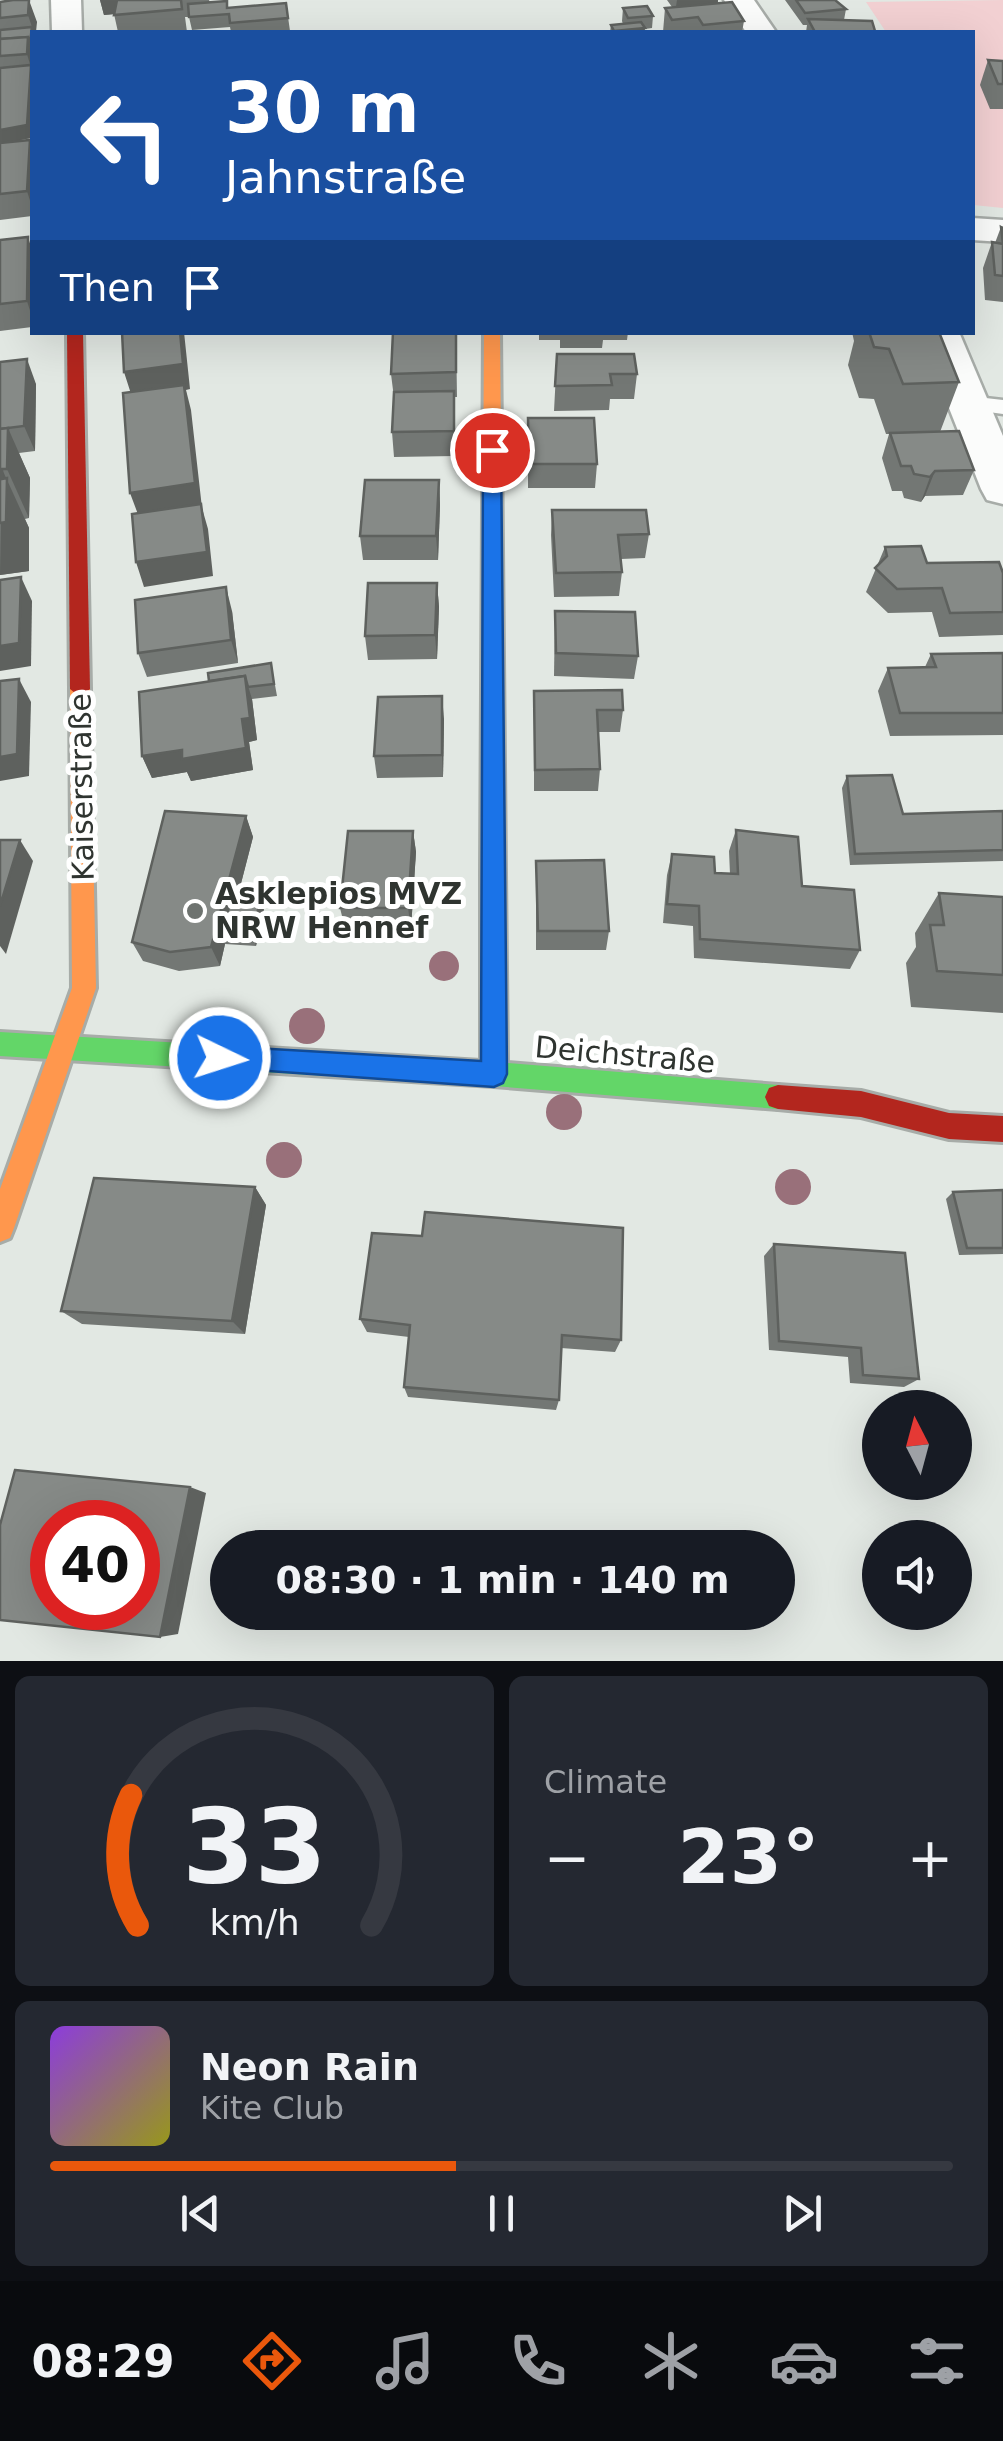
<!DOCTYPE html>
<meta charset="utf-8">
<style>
body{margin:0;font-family:"DejaVu Sans",sans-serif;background:#242831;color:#f1f3f6;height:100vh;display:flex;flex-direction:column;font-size:38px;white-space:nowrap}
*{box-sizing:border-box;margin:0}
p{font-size:32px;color:#9ea1a6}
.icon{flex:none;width:55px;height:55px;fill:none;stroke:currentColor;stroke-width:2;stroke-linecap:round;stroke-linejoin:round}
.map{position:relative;height:1661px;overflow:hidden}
.side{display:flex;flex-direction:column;gap:15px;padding:15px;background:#0d0f14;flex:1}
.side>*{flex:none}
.hud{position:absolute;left:30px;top:30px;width:945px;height:305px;border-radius:0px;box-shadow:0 10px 40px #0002;background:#1a4fa0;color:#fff;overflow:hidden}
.needle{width:65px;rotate:354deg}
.controls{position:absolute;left:862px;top:1390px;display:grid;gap:20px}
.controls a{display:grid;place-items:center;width:110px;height:110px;border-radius:50%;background:#171b24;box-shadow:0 10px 40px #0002;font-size:50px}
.speed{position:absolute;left:30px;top:1500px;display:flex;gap:20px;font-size:50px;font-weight:700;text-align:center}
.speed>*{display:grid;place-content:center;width:130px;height:130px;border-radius:50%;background:#171b24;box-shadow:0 10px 40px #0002;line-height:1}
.speed .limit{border:15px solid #d22;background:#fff;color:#111}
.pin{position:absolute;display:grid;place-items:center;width:85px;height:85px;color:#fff;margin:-42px;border:5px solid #fff;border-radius:50%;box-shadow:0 2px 10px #0007}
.me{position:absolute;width:110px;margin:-55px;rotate:94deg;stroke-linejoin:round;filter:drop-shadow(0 0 8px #0008)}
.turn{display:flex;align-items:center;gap:35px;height:210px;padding:0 30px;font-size:45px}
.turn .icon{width:130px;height:130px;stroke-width:2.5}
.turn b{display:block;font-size:70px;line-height:85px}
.then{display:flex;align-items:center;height:95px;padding:0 30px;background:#0003;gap:20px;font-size:38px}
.big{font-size:75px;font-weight:600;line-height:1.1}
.side .widget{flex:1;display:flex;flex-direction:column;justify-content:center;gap:15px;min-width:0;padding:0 35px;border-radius:15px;background:#242831}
.side .dial{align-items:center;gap:0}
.dial svg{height:260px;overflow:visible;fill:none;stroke:#363941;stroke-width:7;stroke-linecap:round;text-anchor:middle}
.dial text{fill:#f1f3f6;stroke:none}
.song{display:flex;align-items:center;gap:30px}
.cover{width:120px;height:120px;border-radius:15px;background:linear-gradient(135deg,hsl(270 70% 55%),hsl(60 70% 35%))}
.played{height:10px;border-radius:5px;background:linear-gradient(90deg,#ea580c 45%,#363941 45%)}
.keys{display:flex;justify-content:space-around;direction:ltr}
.heat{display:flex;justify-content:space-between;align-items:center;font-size:55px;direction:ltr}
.side .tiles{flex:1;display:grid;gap:15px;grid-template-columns:1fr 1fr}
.widget:last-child{grid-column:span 2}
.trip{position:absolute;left:210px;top:1530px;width:585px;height:100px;border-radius:50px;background:#171b24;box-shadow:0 10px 40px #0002;font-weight:600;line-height:100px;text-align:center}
.dock{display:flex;height:160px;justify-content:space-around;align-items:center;background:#090b0e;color:#9ea1a6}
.dock .icon{width:70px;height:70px}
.dock .on{color:#ea580c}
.dock b{font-size:45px;color:#f1f3f6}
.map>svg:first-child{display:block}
.green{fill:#f2d0d2}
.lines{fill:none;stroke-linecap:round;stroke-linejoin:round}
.lane-casing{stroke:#a7aca8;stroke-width:5}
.street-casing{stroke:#a7aca8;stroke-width:5}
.fast-casing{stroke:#a7aca8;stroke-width:6}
.slow-casing{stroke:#a7aca8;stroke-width:6}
.jam-casing{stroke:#a7aca8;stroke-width:6}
.lane{fill:#fbfcfb;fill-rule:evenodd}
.street{fill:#fbfcfb;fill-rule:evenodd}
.fast{fill:#63d668;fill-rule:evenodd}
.slow{fill:#ff974d;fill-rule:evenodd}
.jam{fill:#b3261e;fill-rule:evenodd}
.tree{fill:#99707a}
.wall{fill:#737774}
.shaded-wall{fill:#5e615e}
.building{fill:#868a87;stroke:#5e615e;stroke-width:2.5;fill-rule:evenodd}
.route{fill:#1a73e8;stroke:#114b97;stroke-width:2.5}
.poi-dot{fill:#6e736f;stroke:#fff;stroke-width:4}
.labels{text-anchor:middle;stroke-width:10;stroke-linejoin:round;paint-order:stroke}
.street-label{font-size:30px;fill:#2f3430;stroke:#fff}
.poi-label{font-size:30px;font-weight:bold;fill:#2f3430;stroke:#fff;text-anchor:start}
</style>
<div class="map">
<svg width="1003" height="1661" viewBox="0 0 1003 1661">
<rect width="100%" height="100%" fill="#e2e8e3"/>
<!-- green -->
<path class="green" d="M 1003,0 L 1003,208 L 973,205 L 972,32 L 886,32 L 866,2 Z"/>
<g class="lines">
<!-- lane casing -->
<g class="lane-casing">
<path id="lane" d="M 968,396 L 1003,400 L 1003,414 L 960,408 L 957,403 L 960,398 Z"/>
</g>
<!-- street casing -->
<g class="street-casing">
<g id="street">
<path d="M 51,0 L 81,0 L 82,32 L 52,32 Z"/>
<path d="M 724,0 L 754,0 L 776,32 L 746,32 Z"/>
<path d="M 972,218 L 1003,220 L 1003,242 L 972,240 Z"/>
<path d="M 919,332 L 959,332 L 1003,436 L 1003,504 L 987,500 L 981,489 Z"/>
</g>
</g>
<!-- fast casing -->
<g class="fast-casing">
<path id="fast" d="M 493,864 L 501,867 L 505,874 L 507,1063 L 778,1085 L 787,1088 L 791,1097 L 787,1106 L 778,1109 L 494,1086 L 0,1056 L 0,1032 L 481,1061 L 481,874 L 485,867 Z"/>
</g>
<!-- slow casing -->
<g class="slow-casing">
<g id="slow">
<path d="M 484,332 L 500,332 L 505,874 L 501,881 L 493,884 L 485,881 L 481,874 Z"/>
<path d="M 80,681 L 90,689 L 96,988 L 14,1228 L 10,1238 L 0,1242 L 0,1189 L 72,988 L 70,689 Z"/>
</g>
</g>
<!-- jam casing -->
<g class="jam-casing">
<g id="jam">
<path d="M 67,332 L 83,332 L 90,689 L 80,697 L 70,689 Z"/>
<path d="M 778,1085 L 861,1091 L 949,1113 L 1003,1116 L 1003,1142 L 949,1139 L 861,1117 L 778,1109 L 769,1106 L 765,1097 L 769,1088 Z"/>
</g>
</g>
<!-- lane -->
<use href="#lane" class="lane"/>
<!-- street -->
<use href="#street" class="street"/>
<!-- fast -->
<use href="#fast" class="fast"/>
<!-- slow -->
<use href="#slow" class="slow"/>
<!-- jam -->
<use href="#jam" class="jam"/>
</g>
<!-- trees -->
<g class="tree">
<circle cx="444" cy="966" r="15"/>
<circle cx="307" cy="1026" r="18"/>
<circle cx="564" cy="1112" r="18"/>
<circle cx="284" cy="1160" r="18"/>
<circle cx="793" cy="1187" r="18"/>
</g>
<!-- wall -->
<g class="wall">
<path d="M 13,0 L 37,22 L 32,32 L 31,138 L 9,142 L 32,148 L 32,216 L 0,220 L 0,2 Z"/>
<path d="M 100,0 L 209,0 L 210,3 L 228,8 L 286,3 L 290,31 L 231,32 L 230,27 L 192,30 L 189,17 L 185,17 L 187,32 L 118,32 L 114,14 L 104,15 Z"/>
<path d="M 667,0 L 718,0 L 718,3 L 744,21 L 742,32 L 663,32 L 665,8 L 672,7 Z"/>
<path d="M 785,0 L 835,0 L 846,9 L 844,20 L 875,32 L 806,32 L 807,25 L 803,25 Z"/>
<path d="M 623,8 L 653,16 L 652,28 L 645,29 L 644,32 L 610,32 L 611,25 L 623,24 L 622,21 Z"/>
<path d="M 988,60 L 1003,61 L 1003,109 L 990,109 L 980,85 Z"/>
<path d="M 1001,227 L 1003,228 L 1003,302 L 985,300 L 983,268 L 992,242 L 995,243 Z"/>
<path d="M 0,240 L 32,250 L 32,327 L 0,331 Z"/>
<path d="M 456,332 L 457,397 L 454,397 L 455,456 L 394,457 L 392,432 L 394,398 L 391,374 Z"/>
<path d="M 539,332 L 628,332 L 627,340 L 603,340 L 602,348 L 560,348 L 560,340 L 539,340 Z"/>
<path d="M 852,332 L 939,332 L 959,382 L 940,432 L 974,470 L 963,495 L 925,496 L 921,502 L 904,498 L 902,491 L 892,491 L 882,458 L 889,434 L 886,434 L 874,399 L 859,398 L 848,365 L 854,341 Z"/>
<path d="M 557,354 L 637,374 L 634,399 L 610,399 L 609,410 L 554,411 Z"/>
<path d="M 0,362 L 36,384 L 35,451 L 19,453 L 30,478 L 29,518 L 25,519 L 29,528 L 29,571 L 0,575 Z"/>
<path d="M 528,418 L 597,464 L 595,488 L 528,488 Z"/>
<path d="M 439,480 L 440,505 L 438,560 L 363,560 L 360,536 Z"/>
<path d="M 552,510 L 649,534 L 645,558 L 621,559 L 622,572 L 619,596 L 554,597 L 551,535 Z"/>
<path d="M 885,547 L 927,563 L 1003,573 L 1003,635 L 939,637 L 932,612 L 888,613 L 866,592 Z"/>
<path d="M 437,583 L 439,607 L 437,659 L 368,660 L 365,636 Z"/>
<path d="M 232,611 L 238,663 L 147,677 L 138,653 Z"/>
<path d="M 555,611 L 638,656 L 634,679 L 554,676 Z"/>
<path d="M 1003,653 L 1003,735 L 890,736 L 878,691 L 888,668 L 925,667 L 931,654 Z"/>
<path d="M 271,663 L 277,696 L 252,699 L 257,740 L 249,742 L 253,770 L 191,781 L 187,772 L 152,778 L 142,756 L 209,681 Z"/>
<path d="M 534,691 L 623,710 L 620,732 L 598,732 L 600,769 L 598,791 L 534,791 Z"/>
<path d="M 444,719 L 443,777 L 377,778 L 374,756 Z"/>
<path d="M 847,776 L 903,814 L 1003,811 L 1003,861 L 850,865 L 842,788 Z"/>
<path d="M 246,816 L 253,837 L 240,887 L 262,888 L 266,899 L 256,946 L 225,944 L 220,966 L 179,971 L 143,961 L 132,942 Z"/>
<path d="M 736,830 L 802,886 L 860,950 L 850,969 L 694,958 L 693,926 L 663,923 L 667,875 L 672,854 L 715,873 L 730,874 L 729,851 Z"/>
<path d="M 413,831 L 416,852 L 411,928 L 345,928 L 340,908 Z"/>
<path d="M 536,861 L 609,931 L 606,950 L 536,950 Z"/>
<path d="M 939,893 L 1003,897 L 1003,1013 L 911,1007 L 906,963 L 916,947 L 915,933 Z"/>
<path d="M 255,1187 L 266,1205 L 245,1334 L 82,1324 L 61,1311 Z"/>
<path d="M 1003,1190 L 1003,1254 L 959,1255 L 946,1199 L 953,1192 Z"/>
<path d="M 774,1244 L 919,1379 L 904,1387 L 850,1383 L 848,1357 L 769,1350 L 764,1256 Z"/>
<path d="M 360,1319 L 621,1340 L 615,1352 L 561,1348 L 559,1400 L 556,1410 L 408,1397 L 404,1387 L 409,1337 L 367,1332 Z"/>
</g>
<!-- shaded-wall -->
<g class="shaded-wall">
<path d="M 29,0 L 37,22 L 36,32 L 32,32 L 32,51 L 30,43 L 32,27 L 28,15 Z"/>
<path d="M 100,0 L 137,0 L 138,12 L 104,15 Z"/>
<path d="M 677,0 L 718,0 L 717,9 L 675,13 Z"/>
<path d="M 645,28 L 644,32 L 614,32 L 614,31 Z"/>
<path d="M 28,37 L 32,51 L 32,71 L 27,54 Z"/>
<path d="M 31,65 L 32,71 L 31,138 L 0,144 L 0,130 Z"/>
<path d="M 30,140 L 32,148 L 32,207 L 27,191 Z"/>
<path d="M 28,237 L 32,250 L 32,317 L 27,301 Z"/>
<path d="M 180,332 L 184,332 L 190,389 L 186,390 L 191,410 L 202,508 L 208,529 L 213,576 L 144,587 L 136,562 L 139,517 L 130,493 L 132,397 L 124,372 Z"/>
<path d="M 27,359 L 36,384 L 35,451 L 24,426 Z"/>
<path d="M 8,428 L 30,478 L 29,518 L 7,469 Z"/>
<path d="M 2,469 L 29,528 L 29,571 L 0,575 Z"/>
<path d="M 935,471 L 925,496 L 921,502 L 930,477 Z"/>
<path d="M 439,480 L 440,505 L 438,560 L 436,536 Z"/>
<path d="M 21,577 L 32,601 L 31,666 L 0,671 L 0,646 Z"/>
<path d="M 437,583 L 439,607 L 437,659 L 435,635 Z"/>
<path d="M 226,587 L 232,611 L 238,663 L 231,640 Z"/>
<path d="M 245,676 L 252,699 L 257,740 L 249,742 L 253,770 L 191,781 L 187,772 L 152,778 L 142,756 L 242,719 Z"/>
<path d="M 19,679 L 31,702 L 29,776 L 0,781 L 0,757 Z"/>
<path d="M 442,696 L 444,719 L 443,777 L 442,755 Z"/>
<path d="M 246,816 L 253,837 L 228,934 L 220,934 L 225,944 L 220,966 L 211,947 Z"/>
<path d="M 413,831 L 416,852 L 411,928 L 408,908 Z"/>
<path d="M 20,840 L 33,861 L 6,954 L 0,946 L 0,906 Z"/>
<path d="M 262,888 L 266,899 L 256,946 L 253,936 Z"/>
<path d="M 255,1187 L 266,1205 L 245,1334 L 232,1321 Z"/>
<path d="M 190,1487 L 206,1493 L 178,1634 L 160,1637 Z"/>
</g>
<!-- building -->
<g class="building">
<path d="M 13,0 L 29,0 L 28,15 L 0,18 L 0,2 Z"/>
<path d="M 117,0 L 181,0 L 182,9 L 114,15 Z"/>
<path d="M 796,0 L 835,0 L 846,9 L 805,13 Z"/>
<path d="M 227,1 L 227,8 L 286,3 L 288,18 L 230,23 L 229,14 L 189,17 L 188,4 Z"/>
<path d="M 732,2 L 744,21 L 703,25 L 698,17 L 672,20 L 665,8 Z"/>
<path d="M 647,6 L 653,16 L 628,18 L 623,8 Z"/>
<path d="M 808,19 L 872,21 L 875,31 L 815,32 Z"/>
<path d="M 641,22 L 645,28 L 614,31 L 611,25 Z"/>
<path d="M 32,27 L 30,43 L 28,37 L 0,39 L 0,30 Z"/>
<path d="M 28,37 L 27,54 L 0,56 L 0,39 Z"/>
<path d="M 988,60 L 1003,61 L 1003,84 L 998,84 Z"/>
<path d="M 31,65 L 27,125 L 0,130 L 0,68 Z"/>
<path d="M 30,140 L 27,191 L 0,194 L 0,143 Z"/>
<path d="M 1001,227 L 1003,228 L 1003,276 L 995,275 L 992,242 L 1003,244 Z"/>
<path d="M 28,237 L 27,301 L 0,304 L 0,240 Z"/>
<path d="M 122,332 L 180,332 L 183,364 L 124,372 Z"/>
<path d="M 393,332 L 456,332 L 456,372 L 391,374 Z"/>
<path d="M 869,332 L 939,332 L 959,382 L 903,384 L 889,349 L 874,347 Z"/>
<path d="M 557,354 L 634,354 L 637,374 L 610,374 L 612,385 L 555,386 Z"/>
<path d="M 27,359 L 24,426 L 0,429 L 0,362 Z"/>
<path d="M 184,385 L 195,483 L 130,493 L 123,393 Z"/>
<path d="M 454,391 L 454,431 L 392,432 L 394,392 Z"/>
<path d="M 528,418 L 594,418 L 597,464 L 529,464 Z"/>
<path d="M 8,428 L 7,469 L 2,469 L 2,479 L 7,478 L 6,522 L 0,523 L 0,429 Z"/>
<path d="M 959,431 L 974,470 L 935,471 L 930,477 L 914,474 L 911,466 L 901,466 L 890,433 Z"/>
<path d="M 365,480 L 439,480 L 436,536 L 360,536 Z"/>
<path d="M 201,504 L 207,552 L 136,562 L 132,514 Z"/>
<path d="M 552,510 L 646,510 L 649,534 L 618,535 L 622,572 L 556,573 Z"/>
<path d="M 921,546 L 927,563 L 999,562 L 1003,573 L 1003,612 L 950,613 L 942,588 L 897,589 L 875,568 L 887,556 L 885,547 Z"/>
<path d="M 21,577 L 19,643 L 0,646 L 0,580 Z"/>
<path d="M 368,583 L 437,583 L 435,635 L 365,636 Z"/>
<path d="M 226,587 L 231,640 L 138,653 L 135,600 Z"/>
<path d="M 555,611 L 635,612 L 638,656 L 556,653 Z"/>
<path d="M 1003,653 L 1003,713 L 900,713 L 888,668 L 936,667 L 931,654 Z"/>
<path d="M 271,663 L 274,684 L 248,687 L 245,676 L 209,681 L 208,673 Z"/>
<path d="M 245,676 L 250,718 L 242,719 L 246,748 L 182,759 L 182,750 L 142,756 L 139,692 Z"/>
<path d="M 19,679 L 17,754 L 0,757 L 0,681 Z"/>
<path d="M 622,690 L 623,710 L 597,710 L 600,769 L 535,770 L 534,691 Z"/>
<path d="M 442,696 L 442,755 L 374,756 L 378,697 Z"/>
<path d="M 892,775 L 903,814 L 1003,811 L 1003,850 L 855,854 L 847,776 Z"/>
<path d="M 165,811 L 246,816 L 211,947 L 170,952 L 132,942 Z"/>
<path d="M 736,830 L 798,837 L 802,886 L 854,890 L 860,950 L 700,939 L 699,906 L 667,904 L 672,854 L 714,857 L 715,873 L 738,874 Z"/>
<path d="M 348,831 L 413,831 L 408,908 L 340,908 Z"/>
<path d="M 0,840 L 20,840 L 0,906 Z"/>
<path d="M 604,860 L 609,931 L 538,931 L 536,861 Z"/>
<path d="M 236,887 L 262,888 L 253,936 L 220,934 Z"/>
<path d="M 939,893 L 1003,897 L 1003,975 L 937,971 L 930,925 L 944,925 Z"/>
<path d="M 94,1178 L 255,1187 L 232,1321 L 61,1311 Z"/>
<path d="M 1003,1190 L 1003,1248 L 967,1248 L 953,1192 Z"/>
<path d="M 425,1212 L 623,1228 L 621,1340 L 562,1335 L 559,1400 L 404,1387 L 410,1325 L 360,1319 L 372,1233 L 422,1236 Z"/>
<path d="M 774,1244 L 905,1253 L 919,1379 L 863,1375 L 861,1348 L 779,1341 Z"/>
<path d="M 15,1470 L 190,1487 L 160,1637 L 0,1620 L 0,1525 ZM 52,1522 L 138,1522 L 138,1608 L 52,1608 Z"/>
</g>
<!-- route -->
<path class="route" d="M 492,444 L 501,450 L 507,1074 L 503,1083 L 494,1087 L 211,1067 L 207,1058 L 211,1049 L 220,1046 L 481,1061 L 483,450 Z"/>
<!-- markers -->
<circle class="poi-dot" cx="195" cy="911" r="10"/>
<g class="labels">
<!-- street labels -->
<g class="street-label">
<text transform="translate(82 787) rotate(-91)" y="10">Kaiserstraße</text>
<text transform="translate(625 1055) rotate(5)" y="10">Deichstraße</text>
</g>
<!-- poi labels -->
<g class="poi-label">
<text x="215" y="904">Asklepios MVZ<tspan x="215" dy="34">NRW Hennef</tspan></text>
</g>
</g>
</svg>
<div class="controls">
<a><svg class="needle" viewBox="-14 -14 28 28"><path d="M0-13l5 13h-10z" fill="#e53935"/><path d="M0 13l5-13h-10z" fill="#9ea1a6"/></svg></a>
<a><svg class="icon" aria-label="sound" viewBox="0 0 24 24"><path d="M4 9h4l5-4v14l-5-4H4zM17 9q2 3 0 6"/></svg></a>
</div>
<div class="speed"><div class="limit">40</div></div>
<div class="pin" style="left:492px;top:450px;background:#d93025"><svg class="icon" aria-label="arrive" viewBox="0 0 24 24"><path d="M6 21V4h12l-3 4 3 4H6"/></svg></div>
<svg class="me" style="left:220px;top:1058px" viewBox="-20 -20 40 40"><circle r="17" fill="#1a73e8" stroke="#fff" stroke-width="3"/><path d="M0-11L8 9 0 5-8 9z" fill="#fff"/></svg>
<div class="trip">08:30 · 1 min · 140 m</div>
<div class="hud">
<div class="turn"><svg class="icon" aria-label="left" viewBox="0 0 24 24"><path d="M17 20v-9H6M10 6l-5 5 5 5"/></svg><div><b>30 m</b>Jahnstraße</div></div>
<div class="then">Then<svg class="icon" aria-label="arrive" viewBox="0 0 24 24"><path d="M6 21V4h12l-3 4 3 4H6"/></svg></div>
</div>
</div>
<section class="side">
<div class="tiles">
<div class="widget dial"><svg viewBox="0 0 100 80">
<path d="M14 69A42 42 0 1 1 86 69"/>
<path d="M14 69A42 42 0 0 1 12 29" stroke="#ea580c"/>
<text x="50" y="56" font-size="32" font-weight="700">33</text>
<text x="50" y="72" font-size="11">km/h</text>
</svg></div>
<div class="widget"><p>Climate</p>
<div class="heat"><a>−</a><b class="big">23°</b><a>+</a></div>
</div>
<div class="widget">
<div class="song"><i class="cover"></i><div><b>Neon Rain</b><p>Kite Club</p></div></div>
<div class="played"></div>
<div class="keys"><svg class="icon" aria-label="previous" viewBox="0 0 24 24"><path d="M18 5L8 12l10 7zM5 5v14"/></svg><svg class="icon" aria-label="pause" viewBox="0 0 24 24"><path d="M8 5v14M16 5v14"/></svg><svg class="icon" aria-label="next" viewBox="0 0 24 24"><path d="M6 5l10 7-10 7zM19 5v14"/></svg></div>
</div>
</div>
</section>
<nav class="dock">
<b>08:29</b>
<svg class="icon on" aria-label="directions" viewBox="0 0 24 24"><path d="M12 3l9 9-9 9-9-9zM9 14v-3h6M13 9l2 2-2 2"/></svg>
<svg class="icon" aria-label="music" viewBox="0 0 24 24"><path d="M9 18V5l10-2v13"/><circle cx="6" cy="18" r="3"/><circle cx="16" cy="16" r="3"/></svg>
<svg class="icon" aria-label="phone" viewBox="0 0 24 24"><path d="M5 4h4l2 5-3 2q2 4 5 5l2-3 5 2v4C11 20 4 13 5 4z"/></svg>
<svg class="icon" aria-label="climate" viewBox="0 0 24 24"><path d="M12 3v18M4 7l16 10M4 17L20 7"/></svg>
<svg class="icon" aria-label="car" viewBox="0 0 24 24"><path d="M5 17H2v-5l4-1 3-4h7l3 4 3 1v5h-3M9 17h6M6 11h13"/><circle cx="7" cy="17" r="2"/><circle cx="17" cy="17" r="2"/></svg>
<svg class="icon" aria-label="filters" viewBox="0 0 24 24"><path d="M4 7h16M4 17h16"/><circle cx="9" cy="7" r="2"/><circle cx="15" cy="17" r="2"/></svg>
</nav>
